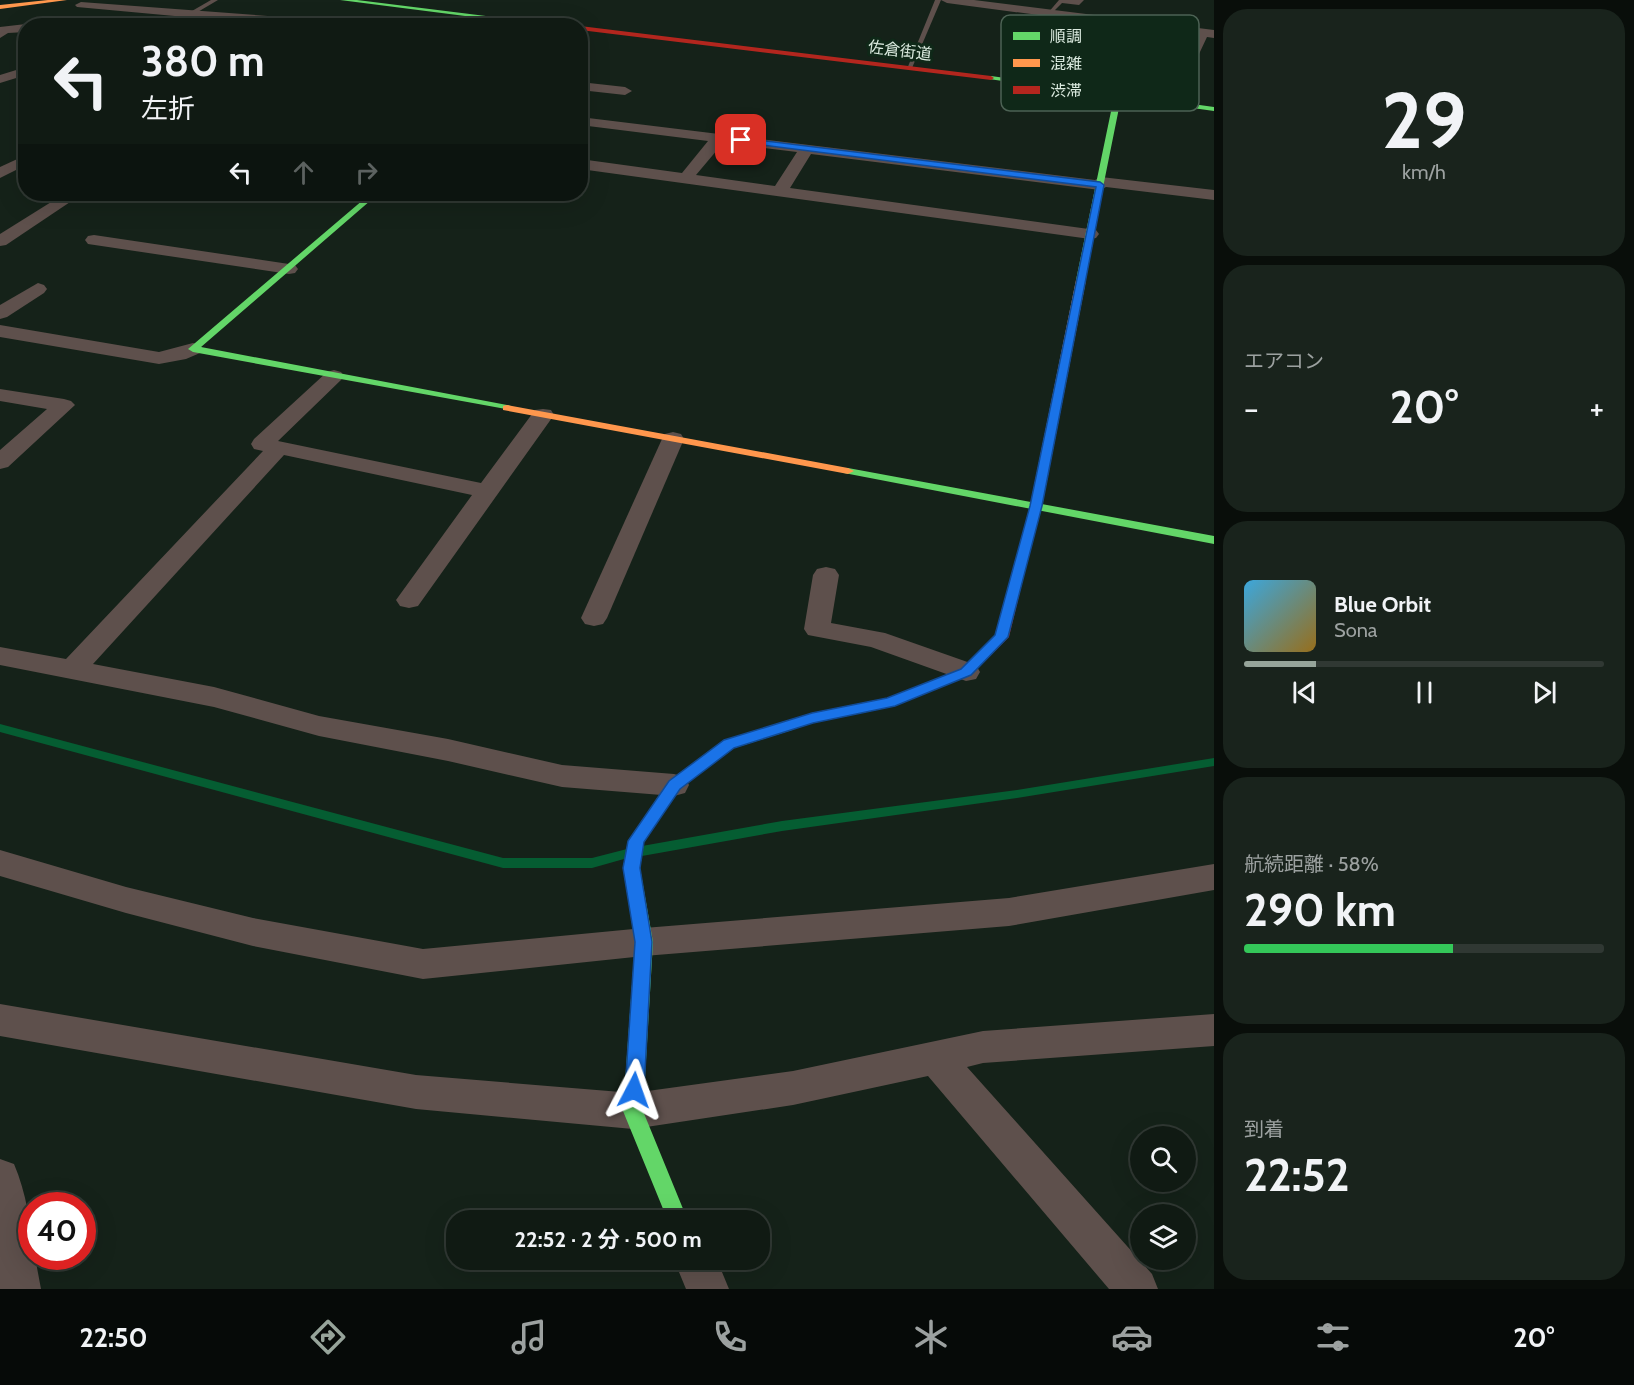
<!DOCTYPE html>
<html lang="ja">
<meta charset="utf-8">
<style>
body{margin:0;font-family:Cabin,"Noto Sans JP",sans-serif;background:#19231c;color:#f1f3f6;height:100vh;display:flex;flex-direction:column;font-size:22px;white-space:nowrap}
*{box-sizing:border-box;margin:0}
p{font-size:20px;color:#9ca1a0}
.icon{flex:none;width:33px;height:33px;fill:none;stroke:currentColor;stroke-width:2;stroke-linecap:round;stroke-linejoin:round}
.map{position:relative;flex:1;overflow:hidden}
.side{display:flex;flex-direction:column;gap:9px;padding:9px;background:#090e0a;width:420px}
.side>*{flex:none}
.guide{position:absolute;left:18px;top:18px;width:570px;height:183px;border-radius:24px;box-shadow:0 6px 24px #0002,0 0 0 2px #303833;background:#101a13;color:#f1f3f6;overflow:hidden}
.controls{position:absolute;left:1130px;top:1126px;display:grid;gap:12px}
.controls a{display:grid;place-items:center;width:66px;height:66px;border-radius:50%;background:#101a13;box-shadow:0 6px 24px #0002,0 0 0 2px #303833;font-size:30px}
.speed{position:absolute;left:18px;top:1192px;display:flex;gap:12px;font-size:30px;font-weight:700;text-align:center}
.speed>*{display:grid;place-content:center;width:78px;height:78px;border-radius:50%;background:#101a13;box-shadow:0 6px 24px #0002,0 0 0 2px #303833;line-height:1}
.speed .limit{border:9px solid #d22;background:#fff;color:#111}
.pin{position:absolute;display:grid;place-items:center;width:51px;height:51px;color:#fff;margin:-26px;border-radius:12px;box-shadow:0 3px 9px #0006}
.me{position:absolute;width:66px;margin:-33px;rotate:4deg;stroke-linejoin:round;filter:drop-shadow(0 0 4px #0008)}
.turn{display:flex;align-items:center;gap:21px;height:126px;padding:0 24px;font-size:27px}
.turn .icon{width:78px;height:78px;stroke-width:2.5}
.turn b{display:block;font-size:42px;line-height:51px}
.lanes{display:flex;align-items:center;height:57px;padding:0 24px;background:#0003;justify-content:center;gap:30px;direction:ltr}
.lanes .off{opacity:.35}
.big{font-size:45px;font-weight:700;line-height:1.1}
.side .widget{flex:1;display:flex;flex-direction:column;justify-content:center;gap:9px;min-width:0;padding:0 21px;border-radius:24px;background:#19231c}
.side .dial{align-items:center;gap:0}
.dial b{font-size:78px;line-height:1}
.song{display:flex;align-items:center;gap:18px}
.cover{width:72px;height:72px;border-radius:9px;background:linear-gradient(135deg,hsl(200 70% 55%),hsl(40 70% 35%))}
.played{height:6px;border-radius:3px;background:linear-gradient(90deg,#96a49a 20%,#303833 20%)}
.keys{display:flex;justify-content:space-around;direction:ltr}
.heat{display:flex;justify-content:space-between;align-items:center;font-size:33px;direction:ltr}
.charge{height:9px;border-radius:4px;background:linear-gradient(90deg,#34c759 58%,#303833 0)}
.trip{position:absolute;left:446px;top:1210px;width:324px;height:60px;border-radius:24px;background:#101a13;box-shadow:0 6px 24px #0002,0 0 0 2px #303833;font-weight:700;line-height:60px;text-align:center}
.tabs{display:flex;height:96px;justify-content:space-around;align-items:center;background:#060a08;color:#9ca1a0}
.tabs .icon{width:42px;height:42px}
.tabs .on{color:#96a49a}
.tabs b{font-size:27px;color:#f1f3f6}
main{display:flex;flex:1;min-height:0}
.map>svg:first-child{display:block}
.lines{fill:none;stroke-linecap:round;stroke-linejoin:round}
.stream{fill:#055d32;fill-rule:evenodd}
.lane{fill:#5e504c;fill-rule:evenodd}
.street{fill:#5e504c;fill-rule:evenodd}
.fast{fill:#63d668;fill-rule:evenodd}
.slow{fill:#ff974d;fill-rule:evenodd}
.jam{fill:#b3261e;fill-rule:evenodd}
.route{fill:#1a73e8;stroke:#114b97;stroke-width:1.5}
.labels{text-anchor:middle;stroke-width:6;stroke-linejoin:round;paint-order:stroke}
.far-street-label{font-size:16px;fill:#dbeadf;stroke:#0f2818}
.key{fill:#0f2818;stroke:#4c6254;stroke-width:1.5}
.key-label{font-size:16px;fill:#dbeadf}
</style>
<main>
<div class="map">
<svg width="1214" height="1289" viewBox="0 0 1214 1289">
<rect width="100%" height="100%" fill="#152219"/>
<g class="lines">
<!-- stream -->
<g class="stream">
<path d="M 0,724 L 503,858 L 592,858 L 627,849 L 631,851 L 633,854 L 631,857 L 592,868 L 503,868 L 0,732 Z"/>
<path d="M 1214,758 L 1214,766 L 1017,798 L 782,831 L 642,856 L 638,854 L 636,851 L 638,848 L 642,846 L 782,821 L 1017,790 Z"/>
</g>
<!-- lane -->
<g class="lane">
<path d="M 211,0 L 218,0 L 174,26 L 166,26 Z"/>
<path d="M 935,0 L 941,0 L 912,68 L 907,69 Z"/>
<path d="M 1059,0 L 1084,0 L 1079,5 L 1062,3 L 1051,14 L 1047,14 Z"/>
</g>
<!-- street -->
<g class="street">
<path d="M 941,0 L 974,0 L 1214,30 L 1214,38 L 1207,37 L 1199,54 L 1193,58 L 1105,47 L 1099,43 L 1106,24 L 947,3 ZM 1117,25 L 1195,35 L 1189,50 L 1112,40 Z"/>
<path d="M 81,2 L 295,18 L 301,22 L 298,26 L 284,26 L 77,7 L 75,5 Z"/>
<path d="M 79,19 L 83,20 L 83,26 L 49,26 L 55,22 Z"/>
<path d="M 26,24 L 30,26 L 26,26 L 26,32 L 8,33 L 0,38 L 0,27 Z"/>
<path d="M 26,67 L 26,75 L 0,83 L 0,75 Z"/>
<path d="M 580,82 L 625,87 L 632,91 L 625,95 L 580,90 Z"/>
<path d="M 580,117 L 1095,180 L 1101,177 L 1214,190 L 1214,200 L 1106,187 L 1100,190 L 811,154 L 790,188 L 1096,230 L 1099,234 L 1096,238 L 1090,239 L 580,169 L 580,159 L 682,173 L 708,141 L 580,125 ZM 723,143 L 797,152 L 775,186 L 696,175 Z"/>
<path d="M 26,155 L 26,165 L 0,178 L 0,167 Z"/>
<path d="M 64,194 L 82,194 L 6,245 L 0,246 L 0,234 Z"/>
<path d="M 94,235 L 289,264 L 295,265 L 298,269 L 295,273 L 289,274 L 88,244 L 85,240 L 88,236 Z"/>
<path d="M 38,283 L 44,285 L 47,289 L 44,293 L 7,317 L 0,319 L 0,305 Z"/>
<path d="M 0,325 L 159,352 L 193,343 L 200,345 L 203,349 L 200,353 L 186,359 L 159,364 L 0,337 Z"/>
<path d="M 334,370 L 341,372 L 344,376 L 341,380 L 278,441 L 481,483 L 535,410 L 543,409 L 551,410 L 554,415 L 418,606 L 409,608 L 400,606 L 396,600 L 472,495 L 284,455 L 93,664 L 214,687 L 319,716 L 448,739 L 562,765 L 674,774 L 685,777 L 689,785 L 685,793 L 674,796 L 562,787 L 448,761 L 319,736 L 214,707 L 0,665 L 0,647 L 66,659 L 263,451 L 254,449 L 251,444 L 254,439 L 327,372 Z"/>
<path d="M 0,389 L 64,399 L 71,401 L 75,405 L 8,467 L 0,469 L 0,450 L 47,409 L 0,401 Z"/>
<path d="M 673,432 L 681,434 L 684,439 L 607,618 L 603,624 L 594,626 L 585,624 L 581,618 L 662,439 L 665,434 Z"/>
<path d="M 826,567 L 835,569 L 839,575 L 831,623 L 885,633 L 976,665 L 980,672 L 976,679 L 966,681 L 871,647 L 808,635 L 804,629 L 813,575 L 817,569 Z"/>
<path d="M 0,850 L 126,887 L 253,918 L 423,949 L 644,928 L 1009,898 L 1214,864 L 1214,890 L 1009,926 L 644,956 L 423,979 L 253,946 L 126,913 L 0,876 Z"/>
<path d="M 0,1004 L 416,1075 L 633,1093 L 793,1071 L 983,1031 L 1214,1014 L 1214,1046 L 983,1063 L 967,1067 L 1152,1274 L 1158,1289 L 1109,1289 L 928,1076 L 793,1105 L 633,1129 L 416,1109 L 0,1036 Z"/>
<path d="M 0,1159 L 14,1164 C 26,1192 32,1227 32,1257 L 35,1257 L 41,1289 L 0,1289 Z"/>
<path d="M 674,1260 L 717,1260 L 729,1289 L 686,1289 Z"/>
</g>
<!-- fast -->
<g class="fast">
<path d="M 340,0 L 357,0 L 566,26 L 544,26 Z"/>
<path d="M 991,76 L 1214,107 L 1214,111 L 1121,98 L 1084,282 L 1076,280 L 1114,97 L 989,79 Z"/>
<path d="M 370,194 L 378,194 L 201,347 L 507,405 L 511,406 L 511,410 L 193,352 L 188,349 Z"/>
<path d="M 848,468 L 1214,536 L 1214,544 L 844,473 L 844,469 Z"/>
<path d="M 787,721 L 792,722 L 794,726 L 792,730 L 734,748 L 679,789 L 644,842 L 640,868 L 653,942 L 643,1111 L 688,1221 L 668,1221 L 623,1111 L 635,942 L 624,868 L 628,841 L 669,781 L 724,740 Z"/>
</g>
<!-- slow -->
<g class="slow">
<path d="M 48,0 L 67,0 L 0,9 L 0,5 Z"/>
<path d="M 1081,277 L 1086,280 L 1042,506 L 1026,567 L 1020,571 L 1014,567 L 1030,506 L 1076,280 Z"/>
<path d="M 507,405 L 848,468 L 854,471 L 848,474 L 503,410 L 503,406 Z"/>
</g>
<!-- jam -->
<g class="jam">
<path d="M 580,26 L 991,76 L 994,78 L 991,80 L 580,30 Z"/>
<path d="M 1020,563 L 1026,567 L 1009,637 L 971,675 L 895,706 L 813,723 L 787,731 L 782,730 L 780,726 L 782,722 L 812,713 L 887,699 L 961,669 L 996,635 L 1014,567 Z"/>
</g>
</g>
<!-- route -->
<path class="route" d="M 741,138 L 1100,182 L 1104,185 L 1042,506 L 1008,637 L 971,675 L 895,706 L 813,723 L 734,748 L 680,789 L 644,842 L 640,868 L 652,942 L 644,1090 L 641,1096 L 634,1099 L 628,1096 L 625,1090 L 635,942 L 623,868 L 628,841 L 669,781 L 724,740 L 812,713 L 887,698 L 961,669 L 995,635 L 1030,506 L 1096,187 L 738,142 L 737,140 Z"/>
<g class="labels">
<!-- far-street labels -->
<g class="far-street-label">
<text transform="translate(900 50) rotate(7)" y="6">佐倉街道</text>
</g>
</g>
<!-- legend -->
<rect x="1001" y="15" width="198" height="96" rx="9" class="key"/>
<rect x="1013" y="32" width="27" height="8" fill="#63d668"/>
<rect x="1013" y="59" width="27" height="8" fill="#ff974d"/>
<rect x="1013" y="86" width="27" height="8" fill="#b3261e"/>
<g class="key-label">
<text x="1050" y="42">順調</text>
<text x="1050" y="69">混雑</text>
<text x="1050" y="96">渋滞</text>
</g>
</svg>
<div class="controls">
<a><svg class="icon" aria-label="search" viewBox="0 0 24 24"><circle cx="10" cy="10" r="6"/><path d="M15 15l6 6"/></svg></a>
<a><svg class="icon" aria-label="layers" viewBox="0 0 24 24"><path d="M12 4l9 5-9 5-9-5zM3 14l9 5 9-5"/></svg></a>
</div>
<div class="speed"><div class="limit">40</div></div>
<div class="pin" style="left:741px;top:140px;background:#d93025"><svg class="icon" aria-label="arrive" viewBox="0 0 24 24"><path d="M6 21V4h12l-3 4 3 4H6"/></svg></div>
<svg class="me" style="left:634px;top:1090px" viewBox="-20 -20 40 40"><path d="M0-17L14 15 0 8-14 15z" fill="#1a73e8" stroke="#fff" stroke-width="4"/></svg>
<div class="trip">22:52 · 2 分 · 500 m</div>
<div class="guide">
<div class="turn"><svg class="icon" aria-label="left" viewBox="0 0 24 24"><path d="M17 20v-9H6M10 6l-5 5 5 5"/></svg><div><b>380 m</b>左折</div></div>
<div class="lanes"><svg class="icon" aria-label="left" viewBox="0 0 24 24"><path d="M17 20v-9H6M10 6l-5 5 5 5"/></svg><svg class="icon off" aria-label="ahead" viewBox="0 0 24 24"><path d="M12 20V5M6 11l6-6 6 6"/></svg><svg class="icon off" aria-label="right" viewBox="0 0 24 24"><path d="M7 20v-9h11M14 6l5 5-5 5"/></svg></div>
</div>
</div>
<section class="side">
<div class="widget dial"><b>29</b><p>km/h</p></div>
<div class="widget"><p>エアコン</p>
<div class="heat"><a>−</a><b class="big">20°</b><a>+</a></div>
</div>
<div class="widget">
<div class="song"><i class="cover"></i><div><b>Blue Orbit</b><p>Sona</p></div></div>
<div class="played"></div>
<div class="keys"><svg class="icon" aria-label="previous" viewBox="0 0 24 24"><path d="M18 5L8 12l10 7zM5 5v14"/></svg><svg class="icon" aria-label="pause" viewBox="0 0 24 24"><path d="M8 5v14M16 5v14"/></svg><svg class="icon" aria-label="next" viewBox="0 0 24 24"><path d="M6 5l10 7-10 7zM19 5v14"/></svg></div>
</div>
<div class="widget"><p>航続距離 · 58%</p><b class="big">290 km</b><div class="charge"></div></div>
<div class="widget"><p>到着</p><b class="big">22:52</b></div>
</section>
</main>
<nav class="tabs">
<b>22:50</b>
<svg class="icon on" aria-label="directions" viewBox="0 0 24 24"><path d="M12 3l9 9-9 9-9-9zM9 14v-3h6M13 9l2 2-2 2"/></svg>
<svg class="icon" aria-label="music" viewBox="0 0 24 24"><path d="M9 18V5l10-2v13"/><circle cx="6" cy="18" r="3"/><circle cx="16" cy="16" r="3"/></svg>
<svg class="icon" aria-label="phone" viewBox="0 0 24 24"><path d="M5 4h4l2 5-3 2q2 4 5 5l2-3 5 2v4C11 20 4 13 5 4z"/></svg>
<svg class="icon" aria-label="climate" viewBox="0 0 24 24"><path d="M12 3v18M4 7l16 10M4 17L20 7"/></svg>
<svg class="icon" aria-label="car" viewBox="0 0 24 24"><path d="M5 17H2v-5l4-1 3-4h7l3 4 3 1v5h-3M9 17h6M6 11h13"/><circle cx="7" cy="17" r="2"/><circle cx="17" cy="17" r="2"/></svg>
<svg class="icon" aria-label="filters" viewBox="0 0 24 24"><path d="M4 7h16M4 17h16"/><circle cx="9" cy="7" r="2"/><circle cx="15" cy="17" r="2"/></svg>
<b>20°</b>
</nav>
